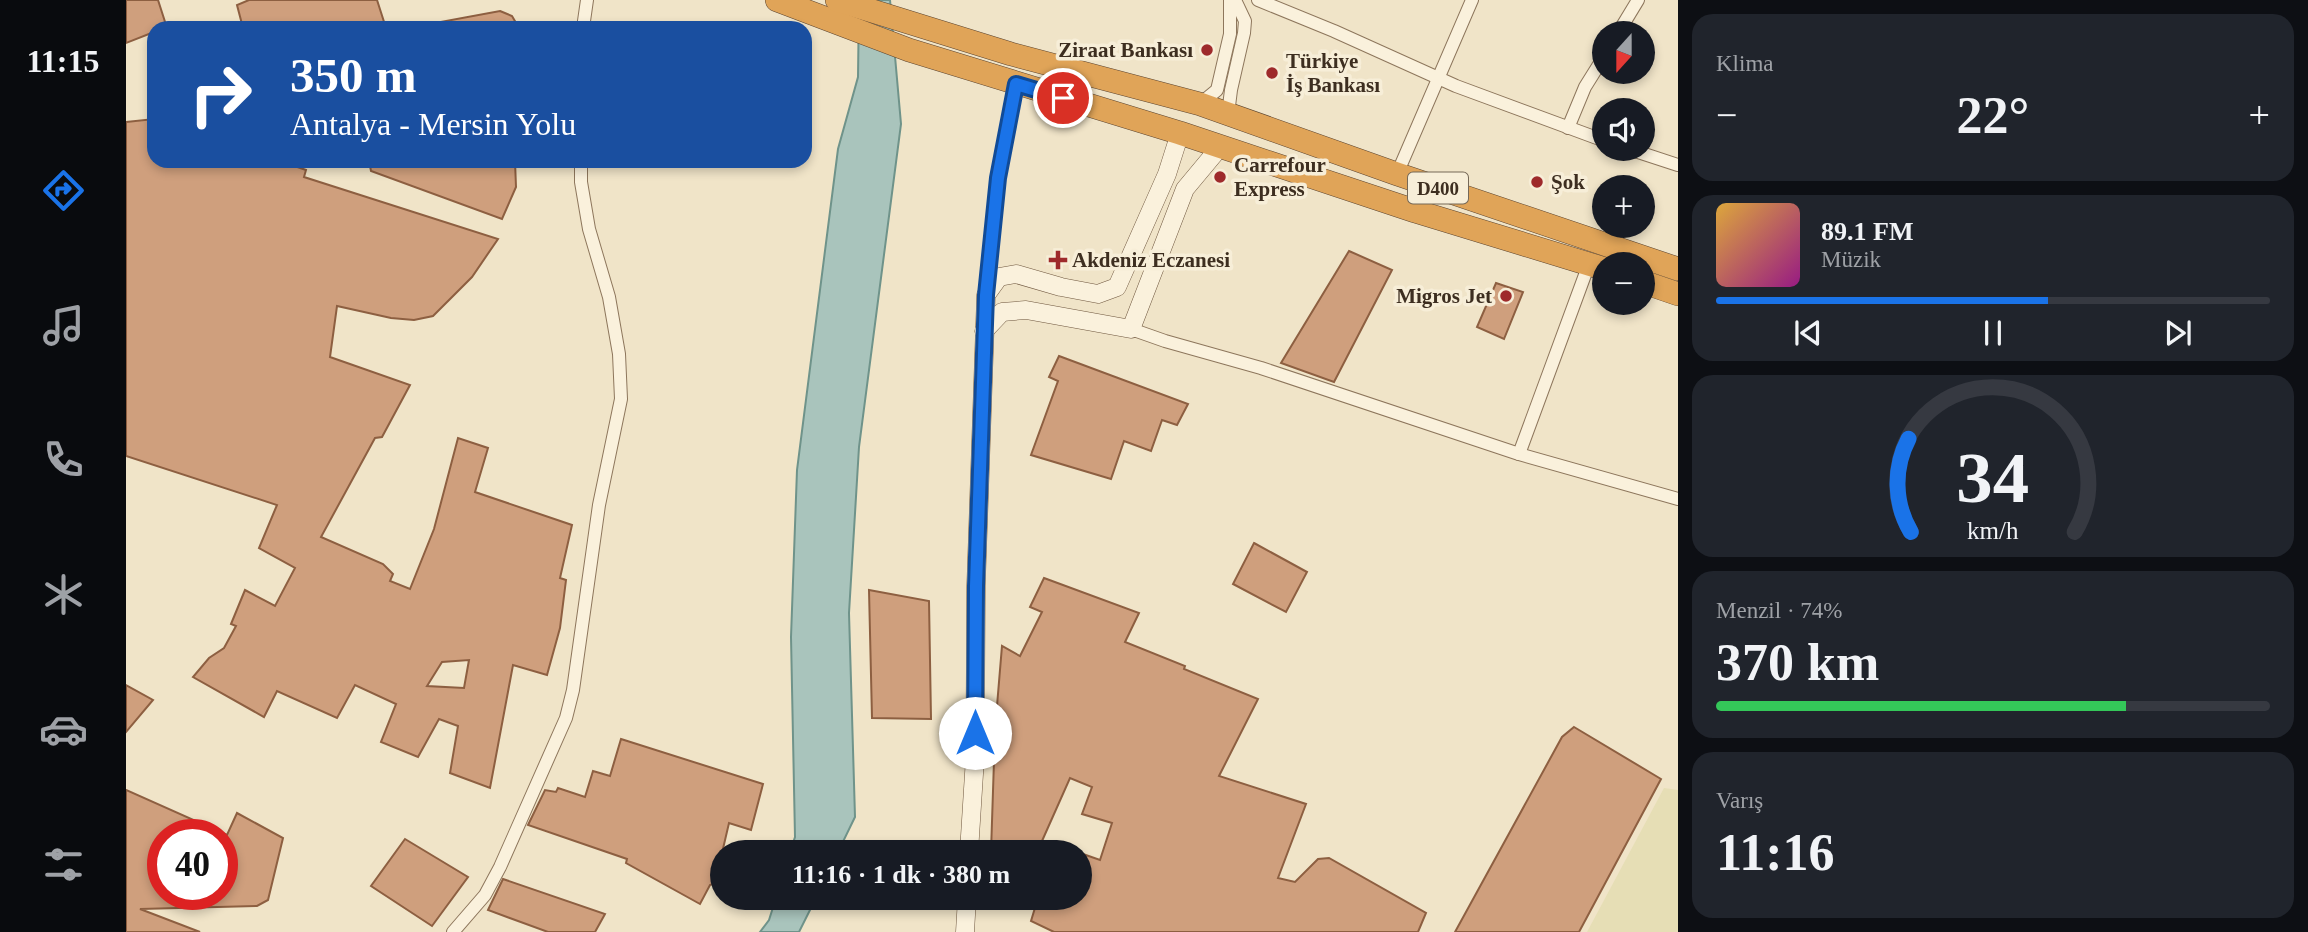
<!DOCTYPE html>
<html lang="tr">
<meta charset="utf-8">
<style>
body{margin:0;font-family:Georgia,serif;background:#20242c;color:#f1f3f6;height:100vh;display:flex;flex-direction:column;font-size:26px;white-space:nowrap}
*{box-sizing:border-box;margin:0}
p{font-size:23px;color:#9ea1a6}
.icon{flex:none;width:38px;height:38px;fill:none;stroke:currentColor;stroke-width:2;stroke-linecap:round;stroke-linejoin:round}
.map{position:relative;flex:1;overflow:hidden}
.side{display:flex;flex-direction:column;gap:14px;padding:14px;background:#0d0f14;width:630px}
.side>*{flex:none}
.guide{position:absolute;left:21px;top:21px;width:665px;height:147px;border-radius:21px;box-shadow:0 4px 10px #0003;background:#1a4fa0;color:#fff;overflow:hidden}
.needle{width:46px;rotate:201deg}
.buttons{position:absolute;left:1466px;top:21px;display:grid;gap:14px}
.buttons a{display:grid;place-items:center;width:63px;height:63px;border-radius:50%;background:#171b24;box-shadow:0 4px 10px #0003;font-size:35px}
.speed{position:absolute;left:21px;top:819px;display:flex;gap:14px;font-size:35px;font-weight:700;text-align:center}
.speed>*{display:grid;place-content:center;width:91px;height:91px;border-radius:50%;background:#171b24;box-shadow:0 4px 10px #0003;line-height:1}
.speed .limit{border:10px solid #d22;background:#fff;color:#111}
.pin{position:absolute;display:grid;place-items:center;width:60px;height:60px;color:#fff;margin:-30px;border:4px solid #fff;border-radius:50%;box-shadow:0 2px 7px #0007}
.me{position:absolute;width:77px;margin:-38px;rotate:0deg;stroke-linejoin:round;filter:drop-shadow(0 0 5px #0008)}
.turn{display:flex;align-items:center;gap:24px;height:147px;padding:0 28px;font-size:32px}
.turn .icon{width:91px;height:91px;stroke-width:2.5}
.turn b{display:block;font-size:49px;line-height:60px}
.big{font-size:52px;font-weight:600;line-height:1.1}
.side .widget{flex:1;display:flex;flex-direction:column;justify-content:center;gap:10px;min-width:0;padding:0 24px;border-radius:21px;background:#20242c}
.side .dial{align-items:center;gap:0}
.dial svg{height:182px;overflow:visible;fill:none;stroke:#363941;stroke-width:7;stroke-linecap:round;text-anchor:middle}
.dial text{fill:#f1f3f6;stroke:none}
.song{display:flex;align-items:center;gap:21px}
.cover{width:84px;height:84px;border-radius:10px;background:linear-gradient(135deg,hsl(40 70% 55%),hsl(310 70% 35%))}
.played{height:7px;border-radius:4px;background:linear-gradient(90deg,#1a73e8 60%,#363941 60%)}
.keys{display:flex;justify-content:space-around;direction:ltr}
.heat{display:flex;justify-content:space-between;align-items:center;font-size:38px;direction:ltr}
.charge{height:10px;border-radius:5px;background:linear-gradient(90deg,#34c759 74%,#363941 0)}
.trip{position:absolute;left:584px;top:840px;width:382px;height:70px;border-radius:35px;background:#171b24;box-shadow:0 4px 10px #0003;font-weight:600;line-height:70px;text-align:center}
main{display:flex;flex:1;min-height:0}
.tab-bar{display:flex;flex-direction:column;width:126px;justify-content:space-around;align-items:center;background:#090b0e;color:#9ea1a6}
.tab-bar .icon{width:49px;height:49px}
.tab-bar .current{color:#1a73e8}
.tab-bar b{font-size:32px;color:#f1f3f6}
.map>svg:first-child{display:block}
.farmland{fill:#e6deb5}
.water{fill:#a9c4bc;stroke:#6f938a;stroke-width:2}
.building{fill:#cf9f7d;stroke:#8d5f41;stroke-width:2;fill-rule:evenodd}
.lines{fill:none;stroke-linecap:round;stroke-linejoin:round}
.street-casing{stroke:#8d765c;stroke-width:14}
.secondary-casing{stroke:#6f573f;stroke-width:19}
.highway-casing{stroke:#5b4430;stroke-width:24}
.street{stroke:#faf1dc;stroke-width:12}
.secondary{stroke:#faf1dc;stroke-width:18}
.highway{stroke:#e0a458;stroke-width:23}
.route-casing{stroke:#114b97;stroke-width:18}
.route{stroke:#1a73e8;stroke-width:12}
.poi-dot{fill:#9e2a2b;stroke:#f7eed8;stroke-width:2.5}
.labels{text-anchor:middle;stroke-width:7;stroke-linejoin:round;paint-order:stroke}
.shield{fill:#f7eed8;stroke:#756857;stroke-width:2}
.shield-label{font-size:19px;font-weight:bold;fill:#3d2e20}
.poi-label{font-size:21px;font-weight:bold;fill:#3d2e20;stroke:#f7eed8;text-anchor:start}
</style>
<main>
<nav class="tab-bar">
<b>11:15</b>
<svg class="icon current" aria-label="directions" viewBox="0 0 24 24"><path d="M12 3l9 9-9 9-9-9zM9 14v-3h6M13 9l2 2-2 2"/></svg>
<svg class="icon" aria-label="music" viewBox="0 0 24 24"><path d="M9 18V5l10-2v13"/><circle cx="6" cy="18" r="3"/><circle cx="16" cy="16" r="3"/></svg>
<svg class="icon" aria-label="phone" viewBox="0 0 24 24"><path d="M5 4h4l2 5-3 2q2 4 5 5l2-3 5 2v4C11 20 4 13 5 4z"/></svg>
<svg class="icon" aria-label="climate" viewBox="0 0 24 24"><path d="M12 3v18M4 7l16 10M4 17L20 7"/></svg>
<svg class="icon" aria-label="car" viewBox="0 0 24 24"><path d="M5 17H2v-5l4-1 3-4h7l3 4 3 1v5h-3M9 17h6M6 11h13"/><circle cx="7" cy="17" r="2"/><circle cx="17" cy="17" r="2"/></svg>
<svg class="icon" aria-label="filters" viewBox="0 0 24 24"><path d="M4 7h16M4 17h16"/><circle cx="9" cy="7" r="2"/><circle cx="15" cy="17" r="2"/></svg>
</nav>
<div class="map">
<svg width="1552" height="932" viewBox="0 0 1552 932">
<rect width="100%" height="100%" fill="#f0e4c8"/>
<!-- farmland -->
<path class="farmland" d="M 1538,788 L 1552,790 L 1552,932 L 1461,932 Z"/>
<!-- water -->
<g class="water">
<path d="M 733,0 L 764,0 L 775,124 L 733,447 L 723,613 L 729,817 L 712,852 L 664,852 L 669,837 L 665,637 L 671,470 L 712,149 L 732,77 Z"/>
<path d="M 650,898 L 690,898 L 673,932 L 634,932 L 643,920 Z"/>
</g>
<!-- building -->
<g class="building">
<path d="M 0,0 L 32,0 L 41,28 L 28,28 L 28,32 L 0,43 Z"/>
<path d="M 123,0 L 251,0 L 260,28 L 117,28 L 111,5 Z"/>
<path d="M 374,11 L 386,16 L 393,28 L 310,28 L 309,23 Z"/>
<path d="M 28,119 L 28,161 L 154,161 L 180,170 L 178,177 L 372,239 L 346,277 L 307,316 L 288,320 L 265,318 L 211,306 L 204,357 L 284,385 L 256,437 L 249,438 L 195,537 L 257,564 L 267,574 L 264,581 L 284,589 L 308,529 L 332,438 L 362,448 L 349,492 L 446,525 L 434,578 L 440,580 L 434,628 L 421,675 L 387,665 L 364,788 L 324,773 L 332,726 L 313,719 L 292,757 L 255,742 L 270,704 L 229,685 L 211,718 L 151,691 L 138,717 L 67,677 L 83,658 L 98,648 L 110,626 L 105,624 L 119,590 L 149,606 L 169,568 L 133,548 L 151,505 L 0,456 L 0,122 ZM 343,660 L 338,688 L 301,686 L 316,662 Z"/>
<path d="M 243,161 L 389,161 L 390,187 L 376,219 L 245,171 Z"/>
<path d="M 1223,251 L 1266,270 L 1208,382 L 1155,363 Z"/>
<path d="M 1370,283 L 1397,292 L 1378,339 L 1351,327 Z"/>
<path d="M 933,356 L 1062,404 L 1051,425 L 1036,420 L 1025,451 L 998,441 L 985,479 L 905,455 L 932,381 L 923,377 Z"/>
<path d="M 1128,543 L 1181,572 L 1160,612 L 1107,584 Z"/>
<path d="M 918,578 L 1013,613 L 999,642 L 1059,666 L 1058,669 L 1132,699 L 1093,776 L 1180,804 L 1152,878 L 1169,882 L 1192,859 L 1203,858 L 1300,913 L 1292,932 L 928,932 L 905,921 L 912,898 L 954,898 L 954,853 L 974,860 L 986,823 L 956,814 L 966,787 L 944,778 L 916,841 L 944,850 L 944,852 L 865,852 L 869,730 L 876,646 L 894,656 L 916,612 L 904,607 Z"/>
<path d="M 743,590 L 803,601 L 805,719 L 746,718 Z"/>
<path d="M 0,685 L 27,700 L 0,732 Z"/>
<path d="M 1448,727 L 1535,779 L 1453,932 L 1329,932 L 1436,737 Z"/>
<path d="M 495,739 L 637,784 L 625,830 L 603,823 L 589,883 L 584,885 L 574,904 L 500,863 L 501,859 L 402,825 L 419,790 L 430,792 L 432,788 L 459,797 L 467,771 L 484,776 Z"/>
<path d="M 0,790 L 101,835 L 111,813 L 157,838 L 142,900 L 131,906 L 14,909 L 74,932 L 0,932 ZM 37,835 L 96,835 L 96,894 L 37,894 Z"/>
<path d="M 279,839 L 342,877 L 306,926 L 245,886 Z"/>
<path d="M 377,879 L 479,914 L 469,932 L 422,932 L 362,910 Z"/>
</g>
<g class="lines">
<!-- street casing -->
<g class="street-casing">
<g id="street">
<path d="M 1132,0 L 1208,31 L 1330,86 L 1479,141"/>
<path d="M 457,28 L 461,0"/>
<path d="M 1492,33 L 1512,0"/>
<path d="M 1074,104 L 1091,90 L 1104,34 L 1104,0"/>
<path d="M 1102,114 L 1105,90 L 1118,33 L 1119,21 L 1109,0"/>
<path d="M 1442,128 L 1459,87 L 1479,55"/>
<path d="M 1503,149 L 1552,165"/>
<path d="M 1271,174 L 1346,0"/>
<path d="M 860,295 L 872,178 L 890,84"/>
<path d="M 1005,329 L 1039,341 L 1135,368 L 1393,454 L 1552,499"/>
<path d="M 1393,454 L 1463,264"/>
<path d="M 327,932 L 359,895 L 374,867 L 440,718 L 447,690 L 473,505 L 495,399 L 493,354 L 483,297 L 463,229 L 455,182 L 455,161"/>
</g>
</g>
<!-- secondary casing -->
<g class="secondary-casing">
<g id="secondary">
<path d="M 858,331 L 876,312 L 900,310 L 1005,329 L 1059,189 L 1094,147"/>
<path d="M 843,852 L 849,758 L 850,586 L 860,295 L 873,277 L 890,274 L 935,287 L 972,294 L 991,287 L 1041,174 L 1054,133"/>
<path d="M 839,932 L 841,898"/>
</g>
</g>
<!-- highway casing -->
<g class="highway-casing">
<g id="highway">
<path d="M 651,0 L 783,50 L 1054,133 L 1289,211 L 1479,269"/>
<path d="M 711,0 L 885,54 L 1074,104 L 1271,174 L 1552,269"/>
<path d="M 1517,282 L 1552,294"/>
</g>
</g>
<!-- street -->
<use href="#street" class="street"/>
<!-- secondary -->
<use href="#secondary" class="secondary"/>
<!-- highway -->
<use href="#highway" class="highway"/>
</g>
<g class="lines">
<!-- route casing -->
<g class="route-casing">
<path id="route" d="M 849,733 L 850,586 L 860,295 L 872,178 L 890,84 L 937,98"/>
</g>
<!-- route -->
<use href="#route" class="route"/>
</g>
<!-- markers -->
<g class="poi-dot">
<circle cx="1081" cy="50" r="7"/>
<circle cx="1146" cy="73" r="7"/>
<circle cx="1094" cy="177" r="7"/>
<circle cx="1411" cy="182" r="7"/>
<path d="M928.5 249.5h7v7h7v7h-7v7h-7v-7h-7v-7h7z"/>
<circle cx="1380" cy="296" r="7"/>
</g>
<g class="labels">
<!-- shield labels -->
<rect class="shield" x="1282" y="172.5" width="60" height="31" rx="5"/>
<g class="shield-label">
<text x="1312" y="195">D400</text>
</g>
<!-- poi labels -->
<g class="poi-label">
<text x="1067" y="57" text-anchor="end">Ziraat Bankası</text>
<text x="1160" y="68">Türkiye<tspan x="1160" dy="24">İş Bankası</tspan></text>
<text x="1108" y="172">Carrefour<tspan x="1108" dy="24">Express</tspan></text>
<text x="1425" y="189">Şok</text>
<text x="946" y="267">Akdeniz Eczanesi</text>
<text x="1366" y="303" text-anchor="end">Migros Jet</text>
</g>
</g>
</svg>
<div class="buttons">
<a><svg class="needle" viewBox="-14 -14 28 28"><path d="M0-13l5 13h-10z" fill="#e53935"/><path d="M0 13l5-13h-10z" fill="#9ea1a6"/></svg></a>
<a><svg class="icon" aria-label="sound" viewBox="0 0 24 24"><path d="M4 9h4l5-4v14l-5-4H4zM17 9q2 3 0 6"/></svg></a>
<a>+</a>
<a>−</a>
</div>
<div class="speed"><div class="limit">40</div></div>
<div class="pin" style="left:937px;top:98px;background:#d93025"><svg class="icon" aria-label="arrive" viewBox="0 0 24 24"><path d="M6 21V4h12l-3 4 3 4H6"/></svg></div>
<svg class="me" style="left:849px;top:733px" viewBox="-20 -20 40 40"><circle r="19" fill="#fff"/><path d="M0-13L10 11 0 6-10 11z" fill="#1a73e8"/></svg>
<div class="trip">11:16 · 1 dk · 380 m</div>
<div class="guide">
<div class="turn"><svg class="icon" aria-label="right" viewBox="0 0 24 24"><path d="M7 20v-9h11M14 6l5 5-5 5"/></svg><div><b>350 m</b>Antalya - Mersin Yolu</div></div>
</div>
</div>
<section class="side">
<div class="widget"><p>Klima</p>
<div class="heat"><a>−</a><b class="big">22°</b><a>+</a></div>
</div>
<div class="widget">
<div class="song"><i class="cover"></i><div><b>89.1 FM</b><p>Müzik</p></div></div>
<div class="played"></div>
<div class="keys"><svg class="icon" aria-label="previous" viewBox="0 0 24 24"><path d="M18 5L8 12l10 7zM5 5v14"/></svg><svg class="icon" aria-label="pause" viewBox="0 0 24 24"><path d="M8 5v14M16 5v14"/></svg><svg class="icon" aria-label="next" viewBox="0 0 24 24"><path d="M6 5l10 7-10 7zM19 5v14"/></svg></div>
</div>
<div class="widget dial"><svg viewBox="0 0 100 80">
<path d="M14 69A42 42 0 1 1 86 69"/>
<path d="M14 69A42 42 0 0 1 13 28" stroke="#1a73e8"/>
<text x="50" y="56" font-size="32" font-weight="700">34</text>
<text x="50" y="72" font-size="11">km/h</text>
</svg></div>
<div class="widget"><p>Menzil · 74%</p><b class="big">370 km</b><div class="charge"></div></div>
<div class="widget"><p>Varış</p><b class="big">11:16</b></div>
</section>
</main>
